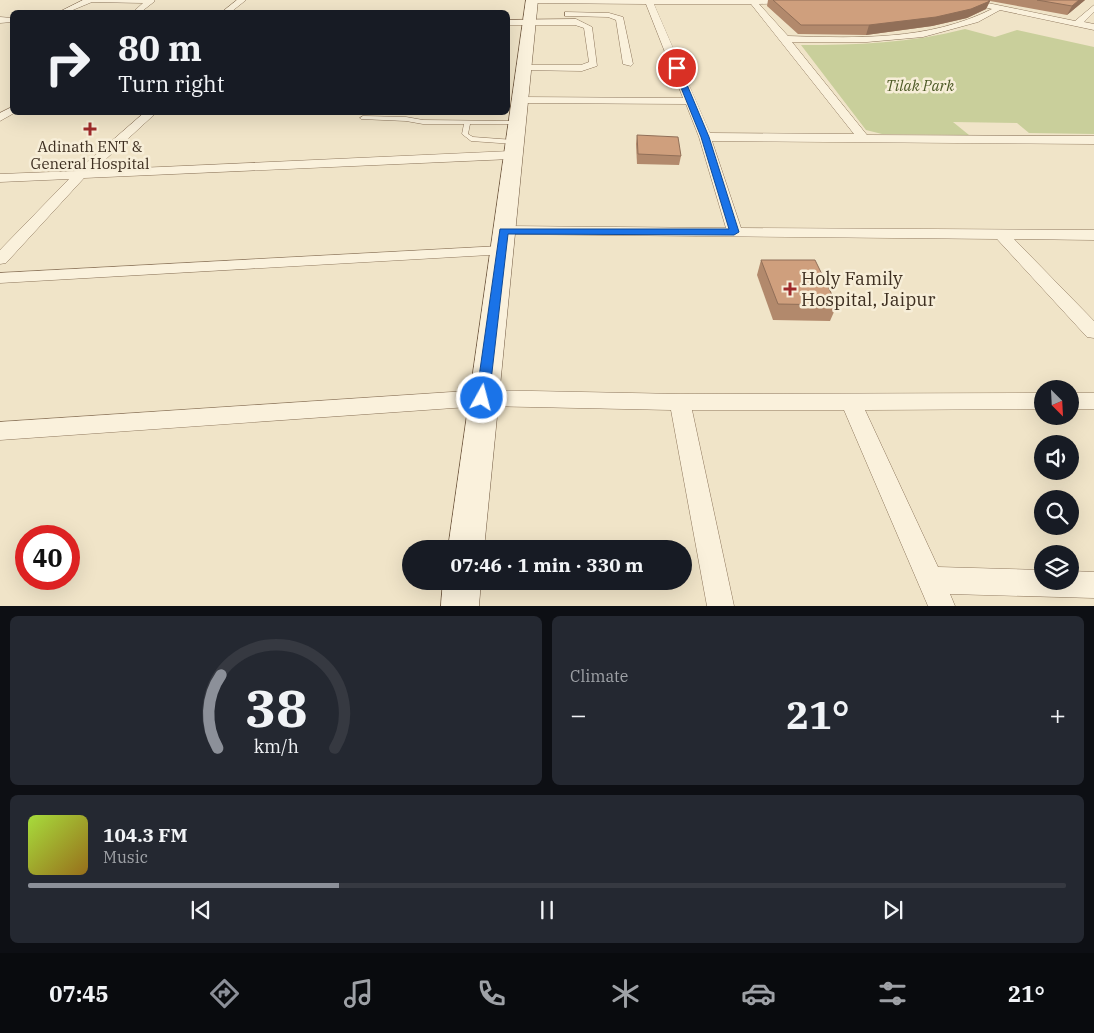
<!DOCTYPE html>
<meta charset="utf-8">
<style>
body{margin:0;font-family:"IBM Plex Serif",serif;background:#242831;color:#f1f3f6;height:100vh;display:flex;flex-direction:column;font-size:19px;white-space:nowrap}
*{box-sizing:border-box;margin:0}
p{font-size:16px;color:#9ea1a6}
.icon{flex:none;width:28px;height:28px;fill:none;stroke:currentColor;stroke-width:2;stroke-linecap:round;stroke-linejoin:round}
.map{position:relative;height:606px;overflow:hidden}
.sheet{display:flex;flex-direction:column;gap:10px;padding:10px;background:#0d0f14;flex:1}
.sheet>*{flex:none}
.banner{position:absolute;left:10px;top:10px;width:500px;height:105px;border-radius:8px;box-shadow:0 5px 20px #0002;background:#171b24;color:#f1f3f6;overflow:hidden}
.needle{width:32px;rotate:156deg}
.buttons{position:absolute;left:1034px;top:380px;display:grid;gap:10px}
.buttons a{display:grid;place-items:center;width:45px;height:45px;border-radius:50%;background:#171b24;box-shadow:0 5px 20px #0002;font-size:25px}
.speed{position:absolute;left:15px;top:525px;display:flex;gap:10px;font-size:25px;font-weight:700;text-align:center}
.speed>*{display:grid;place-content:center;width:65px;height:65px;border-radius:50%;background:#171b24;box-shadow:0 5px 20px #0002;line-height:1}
.speed .limit{border:8px solid #d22;background:#fff;color:#111}
.pin{position:absolute;display:grid;place-items:center;width:42px;height:42px;color:#fff;margin:-21px;border:2px solid #fff;border-radius:50%;box-shadow:0 1px 5px #0007}
.me{position:absolute;width:55px;margin:-28px;rotate:7deg;stroke-linejoin:round;filter:drop-shadow(0 0 4px #0008)}
.turn{display:flex;align-items:center;gap:18px;height:105px;padding:0 25px;font-size:22px}
.turn .icon{width:65px;height:65px;stroke-width:2.5}
.turn b{display:block;font-size:35px;line-height:42px}
.big{font-size:38px;font-weight:700;line-height:1.1}
.sheet .tile{flex:1;display:flex;flex-direction:column;justify-content:center;gap:8px;min-width:0;padding:0 18px;border-radius:8px;background:#242831}
.sheet .dial{align-items:center;gap:0}
.dial svg{height:130px;overflow:visible;fill:none;stroke:#363941;stroke-width:7;stroke-linecap:round;text-anchor:middle}
.dial text{fill:#f1f3f6;stroke:none}
.song{display:flex;align-items:center;gap:15px}
.cover{width:60px;height:60px;border-radius:8px;background:linear-gradient(135deg,hsl(80 70% 55%),hsl(40 70% 35%))}
.played{height:5px;border-radius:2px;background:linear-gradient(90deg,#8c9099 30%,#363941 30%)}
.keys{display:flex;justify-content:space-around;direction:ltr}
.heat{display:flex;justify-content:space-between;align-items:center;font-size:28px;direction:ltr}
.sheet .tiles{flex:1;display:grid;gap:10px;grid-template-columns:1fr 1fr}
.tile:last-child{grid-column:span 2}
.trip{position:absolute;left:402px;top:540px;width:290px;height:50px;border-radius:25px;background:#171b24;box-shadow:0 5px 20px #0002;font-weight:700;line-height:50px;text-align:center}
.dock{display:flex;height:80px;justify-content:space-around;align-items:center;background:#090b0e;color:#9ea1a6}
.dock .icon{width:35px;height:35px}
.dock .selected{color:#8c9099}
.dock b{font-size:22px;color:#f1f3f6}
.map>svg:first-child{display:block}
.green{fill:#c9cf9b}
.lines{fill:none;stroke-linecap:round;stroke-linejoin:round}
.lane-casing{stroke:#8d765c;stroke-width:1}
.street-casing{stroke:#8d765c;stroke-width:1}
.secondary-casing{stroke:#6f573f;stroke-width:1}
.lane{fill:#faf1dc;fill-rule:evenodd}
.street{fill:#faf1dc;fill-rule:evenodd}
.secondary{fill:#faf1dc;fill-rule:evenodd}
.wall{fill:#b2896c}
.shaded-wall{fill:#916f58}
.building{fill:#cf9f7d;stroke:#916f58}
.route{fill:#1a73e8;stroke:#114b97}
.poi-dot{fill:#9e2a2b;stroke:#f7eed8;stroke-width:2}
.labels{text-anchor:middle;stroke-width:5;stroke-linejoin:round;paint-order:stroke}
.far-park-label{font-size:15px;font-style:italic;fill:#4d5a26;stroke:#f7eed8}
.far-poi-label{font-size:15px;fill:#3d2e20;stroke:#f7eed8}
.poi-label{font-size:18px;fill:#3d2e20;stroke:#f7eed8;text-anchor:start}
</style>
<div class="map">
<svg width="1094" height="606" viewBox="0 0 1094 606">
<rect width="100%" height="100%" fill="#f0e4c8"/>
<!-- green -->
<path class="green" d="M 965,29 L 995,37 L 1017,30 L 1094,47 L 1094,134 L 1029,133 L 1017,123 L 953,122 L 969,135 L 882,134 L 866,130 L 801,45 C 856,45 911,43 965,29 Z"/>
<g class="lines">
<!-- lane casing -->
<g class="lane-casing">
<path id="lane" d="M 363,116 L 406,117 L 423,120 L 516,121 L 519,123 L 518,124 L 470,124 L 468,134 L 473,137 L 514,140 L 517,142 L 514,144 L 471,141 L 462,134 L 464,124 L 423,124 L 406,121 L 361,119 L 360,118 Z"/>
</g>
<!-- street casing -->
<g class="street-casing">
<g id="street">
<path d="M 83,0 L 154,0 L 155,1 L 141,12 L 133,12 L 143,3 L 92,2 L 68,12 L 59,12 Z"/>
<path d="M 237,0 L 246,0 L 231,12 L 222,12 Z"/>
<path d="M 529,0 L 829,0 L 825,2 L 759,4 L 788,36 C 857,38 928,41 992,9 L 957,0 L 973,0 L 1075,21 L 1094,5 L 1094,12 L 1084,22 L 1094,24 L 1094,30 L 1000,10 L 978,22 L 923,37 L 867,42 L 792,42 L 867,135 L 1094,136 L 1094,144 L 712,141 L 741,228 L 1094,230 L 1094,240 L 1014,239 L 1094,321 L 1094,338 L 1087,337 L 997,239 L 498,234 L 495,231 L 503,226 L 726,228 L 699,137 L 686,104 L 519,103 L 513,100 L 519,97 L 683,98 L 646,4 L 532,3 ZM 654,4 L 751,4 L 854,134 L 710,133 Z"/>
<path d="M 565,12 L 609,13 L 623,17 L 633,64 L 631,66 L 623,64 L 616,20 L 608,17 L 568,16 L 565,16 Z"/>
<path d="M 0,17 L 12,18 L 12,22 L 0,23 Z"/>
<path d="M 576,19 L 592,27 L 597,66 L 582,71 L 519,70 L 518,68 L 523,65 L 581,65 L 589,62 L 584,28 L 575,25 L 508,25 L 508,20 Z"/>
<path d="M 12,107 L 12,112 L 16,112 L 0,121 L 0,113 Z"/>
<path d="M 145,112 L 157,112 L 94,170 L 512,151 L 518,155 L 512,159 L 84,178 L 6,263 L 0,264 L 0,250 L 69,179 L 0,182 L 0,174 L 77,171 Z"/>
<path d="M 501,246 L 507,248 L 509,251 L 507,254 L 0,283 L 0,273 Z"/>
<path d="M 482,390 L 680,394 L 1042,393 L 1042,409 L 865,410 L 938,567 L 1042,570 L 1042,581 L 1070,581 L 1070,571 L 1094,572 L 1094,598 L 950,594 L 955,606 L 928,606 L 844,410 L 692,410 L 734,606 L 707,606 L 671,410 L 482,406 L 0,440 L 0,422 Z"/>
<rect x="1070" y="393" width="24" height="16"/>
</g>
</g>
<!-- secondary casing -->
<g class="secondary-casing">
<g id="secondary">
<path d="M 526,0 L 538,0 L 484,549 L 448,549 Z"/>
<path d="M 443,581 L 481,581 L 479,606 L 441,606 Z"/>
</g>
</g>
<!-- lane -->
<use href="#lane" class="lane"/>
<!-- street -->
<use href="#street" class="street"/>
<!-- secondary -->
<use href="#secondary" class="secondary"/>
</g>
<!-- wall -->
<g class="wall">
<path d="M 768,0 L 1085,0 L 1067,15 L 990,1 L 986,9 L 967,18 L 932,26 L 866,35 L 798,34 L 767,6 Z"/>
<path d="M 637,135 L 681,156 L 679,165 L 637,164 L 636,144 Z"/>
<path d="M 761,260 L 837,305 L 830,321 L 773,320 L 757,275 Z"/>
</g>
<!-- shaded-wall -->
<g class="shaded-wall">
<path d="M 1079,0 L 1085,0 L 1067,15 L 1072,6 Z"/>
<path d="M 990,1 L 986,9 L 967,18 L 932,26 L 866,35 L 869,25 Z"/>
</g>
<!-- building -->
<g class="building">
<path d="M 773,0 L 988,0 L 990,1 L 971,9 L 936,17 L 869,25 L 801,25 Z"/>
<path d="M 1037,0 L 1079,0 L 1072,6 Z"/>
<path d="M 637,135 L 678,137 L 681,156 L 638,154 Z"/>
<path d="M 761,260 L 815,260 L 837,305 L 778,304 Z"/>
</g>
<!-- route -->
<path class="route" d="M 677,66 L 680,68 L 709,137 L 739,232 L 734,235 L 508,234 L 489,398 L 482,403 L 478,402 L 476,398 L 500,229 L 729,229 L 701,137 L 673,68 Z"/>
<!-- markers -->
<g class="poi-dot">
<path d="M87.5 121.5h5v5h5v5h-5v5h-5v-5h-5v-5h5z"/>
<path d="M787.5 281.5h5v5h5v5h-5v5h-5v-5h-5v-5h5z"/>
</g>
<g class="labels">
<!-- far-park labels -->
<g class="far-park-label">
<text x="920" y="91">Tilak Park</text>
</g>
<!-- far-poi labels -->
<g class="far-poi-label">
<text x="90" y="152">Adinath ENT &amp;<tspan x="90" dy="17">General Hospital</tspan></text>
</g>
<!-- poi labels -->
<g class="poi-label">
<text x="801" y="285">Holy Family<tspan x="801" dy="21">Hospital, Jaipur</tspan></text>
</g>
</g>
</svg>
<div class="buttons">
<a><svg class="needle" viewBox="-14 -14 28 28"><path d="M0-13l5 13h-10z" fill="#e53935"/><path d="M0 13l5-13h-10z" fill="#9ea1a6"/></svg></a>
<a><svg class="icon" aria-label="sound" viewBox="0 0 24 24"><path d="M4 9h4l5-4v14l-5-4H4zM17 9q2 3 0 6"/></svg></a>
<a><svg class="icon" aria-label="search" viewBox="0 0 24 24"><circle cx="10" cy="10" r="6"/><path d="M15 15l6 6"/></svg></a>
<a><svg class="icon" aria-label="layers" viewBox="0 0 24 24"><path d="M12 4l9 5-9 5-9-5zM3 14l9 5 9-5"/></svg></a>
</div>
<div class="speed"><div class="limit">40</div></div>
<div class="pin" style="left:677px;top:68px;background:#d93025"><svg class="icon" aria-label="arrive" viewBox="0 0 24 24"><path d="M6 21V4h12l-3 4 3 4H6"/></svg></div>
<svg class="me" style="left:482px;top:398px" viewBox="-20 -20 40 40"><circle r="17" fill="#1a73e8" stroke="#fff" stroke-width="3"/><path d="M0-11L8 9 0 5-8 9z" fill="#fff"/></svg>
<div class="trip">07:46 · 1 min · 330 m</div>
<div class="banner">
<div class="turn"><svg class="icon" aria-label="right" viewBox="0 0 24 24"><path d="M7 20v-9h11M14 6l5 5-5 5"/></svg><div><b>80 m</b>Turn right</div></div>
</div>
</div>
<section class="sheet">
<div class="tiles">
<div class="tile dial"><svg viewBox="0 0 100 80">
<path d="M14 69A42 42 0 1 1 86 69"/>
<path d="M14 69A42 42 0 0 1 16 24" stroke="#8c9099"/>
<text x="50" y="56" font-size="32" font-weight="700">38</text>
<text x="50" y="72" font-size="11">km/h</text>
</svg></div>
<div class="tile"><p>Climate</p>
<div class="heat"><a>−</a><b class="big">21°</b><a>+</a></div>
</div>
<div class="tile">
<div class="song"><i class="cover"></i><div><b>104.3 FM</b><p>Music</p></div></div>
<div class="played"></div>
<div class="keys"><svg class="icon" aria-label="previous" viewBox="0 0 24 24"><path d="M18 5L8 12l10 7zM5 5v14"/></svg><svg class="icon" aria-label="pause" viewBox="0 0 24 24"><path d="M8 5v14M16 5v14"/></svg><svg class="icon" aria-label="next" viewBox="0 0 24 24"><path d="M6 5l10 7-10 7zM19 5v14"/></svg></div>
</div>
</div>
</section>
<nav class="dock">
<b>07:45</b>
<svg class="icon selected" aria-label="directions" viewBox="0 0 24 24"><path d="M12 3l9 9-9 9-9-9zM9 14v-3h6M13 9l2 2-2 2"/></svg>
<svg class="icon" aria-label="music" viewBox="0 0 24 24"><path d="M9 18V5l10-2v13"/><circle cx="6" cy="18" r="3"/><circle cx="16" cy="16" r="3"/></svg>
<svg class="icon" aria-label="phone" viewBox="0 0 24 24"><path d="M5 4h4l2 5-3 2q2 4 5 5l2-3 5 2v4C11 20 4 13 5 4z"/></svg>
<svg class="icon" aria-label="climate" viewBox="0 0 24 24"><path d="M12 3v18M4 7l16 10M4 17L20 7"/></svg>
<svg class="icon" aria-label="car" viewBox="0 0 24 24"><path d="M5 17H2v-5l4-1 3-4h7l3 4 3 1v5h-3M9 17h6M6 11h13"/><circle cx="7" cy="17" r="2"/><circle cx="17" cy="17" r="2"/></svg>
<svg class="icon" aria-label="filters" viewBox="0 0 24 24"><path d="M4 7h16M4 17h16"/><circle cx="9" cy="7" r="2"/><circle cx="15" cy="17" r="2"/></svg>
<b>21°</b>
</nav>
